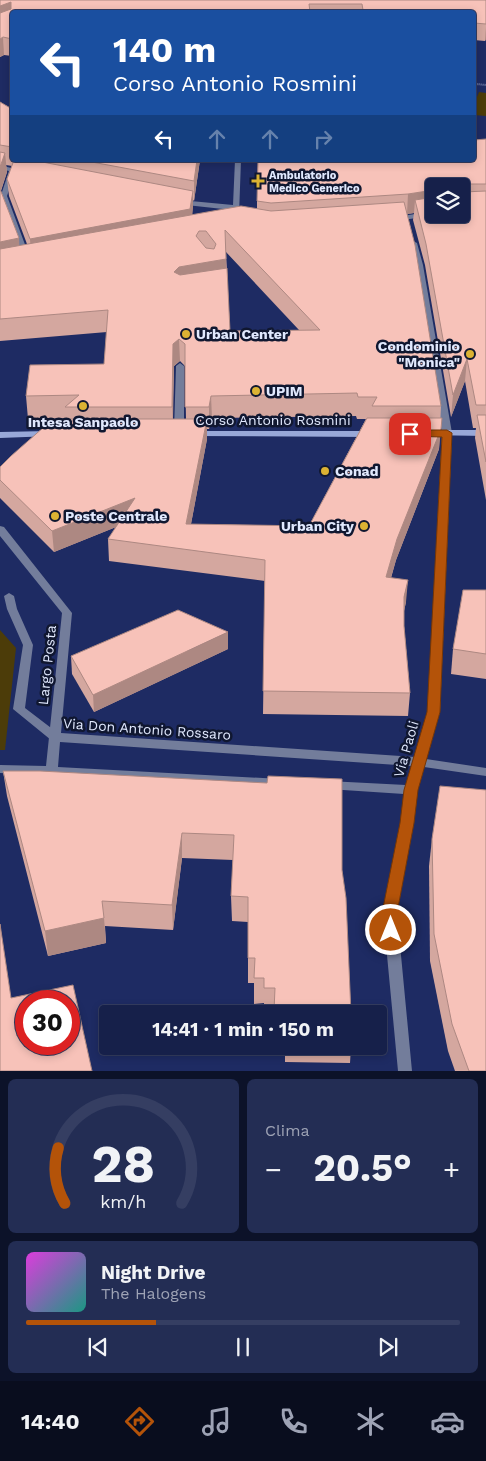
<!DOCTYPE html>
<html lang="it">
<meta charset="utf-8">
<style>
body{margin:0;font-family:"Work Sans",sans-serif;background:#232d54;color:#f1f3f6;height:100vh;display:flex;flex-direction:column;font-size:19px;white-space:nowrap}
*{box-sizing:border-box;margin:0}
p{font-size:16px;color:#9ea3b5}
.icon{flex:none;width:28px;height:28px;fill:none;stroke:currentColor;stroke-width:2;stroke-linecap:round;stroke-linejoin:round}
.map{position:relative;height:1071px;overflow:hidden}
.drawer{display:flex;flex-direction:column;gap:8px;padding:8px;background:#0c1229;flex:1}
.drawer>*{flex:none}
.guide{position:absolute;left:10px;top:10px;width:466px;height:152px;border-radius:5px;box-shadow:0 2px 8px #0003,0 0 0 1px #353e62;background:#1a4fa0;color:#fff;overflow:hidden}
.buttons{position:absolute;left:425px;top:178px;display:grid;gap:10px}
.buttons a{display:grid;place-items:center;width:45px;height:45px;border-radius:5px;background:#16204a;box-shadow:0 2px 8px #0003,0 0 0 1px #353e62;font-size:25px}
.speed{position:absolute;left:15px;top:990px;display:flex;gap:10px;font-size:25px;font-weight:700;text-align:center}
.speed>*{display:grid;place-content:center;width:65px;height:65px;border-radius:50%;background:#16204a;box-shadow:0 2px 8px #0003,0 0 0 1px #353e62;line-height:1}
.speed .limit{border:8px solid #d22;background:#fff;color:#111}
.pin{position:absolute;display:grid;place-items:center;width:42px;height:42px;color:#fff;margin:-21px;border-radius:10px;box-shadow:0 2px 8px #0006}
.me{position:absolute;width:55px;margin:-28px;rotate:0deg;stroke-linejoin:round;filter:drop-shadow(0 0 4px #0008)}
.turn{display:flex;align-items:center;gap:18px;height:105px;padding:0 20px;font-size:22px}
.turn .icon{width:65px;height:65px;stroke-width:2.5}
.turn b{display:block;font-size:35px;line-height:42px}
.lanes{display:flex;align-items:center;height:48px;padding:0 20px;background:#0003;justify-content:center;gap:25px;direction:ltr}
.lanes .off{opacity:.35}
.big{font-size:38px;font-weight:700;line-height:1.1}
.drawer .card{flex:1;display:flex;flex-direction:column;justify-content:center;gap:8px;min-width:0;padding:0 18px;border-radius:8px;background:#232d54}
.drawer .dial{align-items:center;gap:0}
.dial svg{height:130px;overflow:visible;fill:none;stroke:#353e62;stroke-width:7;stroke-linecap:round;text-anchor:middle}
.dial text{fill:#f1f3f6;stroke:none}
.song{display:flex;align-items:center;gap:15px}
.cover{width:60px;height:60px;border-radius:8px;background:linear-gradient(135deg,hsl(300 70% 55%),hsl(170 70% 35%))}
.played{height:5px;border-radius:2px;background:linear-gradient(90deg,#b45309 30%,#353e62 30%)}
.keys{display:flex;justify-content:space-around;direction:ltr}
.heat{display:flex;justify-content:space-between;align-items:center;font-size:28px;direction:ltr}
.drawer .tiles{flex:1;display:grid;gap:8px;grid-template-columns:1fr 1fr}
.card:last-child{grid-column:span 2}
.trip{position:absolute;left:99px;top:1005px;width:288px;height:50px;border-radius:5px;background:#16204a;box-shadow:0 2px 8px #0003,0 0 0 1px #353e62;font-weight:700;line-height:50px;text-align:center}
.menu{display:flex;height:80px;justify-content:space-around;align-items:center;background:#090d1e;color:#9ea3b5}
.menu .icon{width:35px;height:35px}
.menu .on{color:#b45309}
.menu b{font-size:22px;color:#f1f3f6}
.map>svg:first-child{display:block}
.green{fill:#4c3c09}
.lines{fill:none;stroke-linecap:round;stroke-linejoin:round}
.path{stroke:#7c87ae;stroke-width:2;stroke-dasharray:1 1;stroke-linecap:butt}
.lane{fill:#737d9b;fill-rule:evenodd}
.street{fill:#737d9b;fill-rule:evenodd}
.secondary{fill:#98a8d8;fill-rule:evenodd}
.wall{fill:#d4a79f;fill-rule:evenodd}
.shaded-wall{fill:#ad8882}
.building{fill:#f7c2b9;stroke:#ad8882;fill-rule:evenodd}
.route{fill:#b45309;stroke:#753606}
.poi-dot{fill:#dbb233;stroke:#101730;stroke-width:2}
.labels{text-anchor:middle;stroke-width:5;stroke-linejoin:round;paint-order:stroke}
.far-poi-label{font-size:11px;font-weight:bold;fill:#e1e9fe;stroke:#101730;text-anchor:start}
.poi-label{font-size:14px;font-weight:bold;fill:#e1e9fe;stroke:#101730;text-anchor:start}
.street-label{font-size:14px;fill:#e1e9fe;stroke:#101730}
</style>
<div class="map">
<svg width="486" height="1071" viewBox="0 0 486 1071">
<rect width="100%" height="100%" fill="#1e2b63"/>
<!-- green -->
<g class="green">
<path d="M 479,92 L 486,93 L 486,116 L 474,115 L 474,105 Z"/>
<path d="M 0,630 L 16,648 L 5,750 L 0,750 Z"/>
</g>
<g class="lines">
<!-- path -->
<path class="path" d="M 474,89 L 476,84 L 486,85"/>
<!-- lane -->
<path class="lane" d="M 9,593 L 14,596 L 17,609 L 33,645 L 25,708 L 59,734 L 61,737 L 59,740 L 51,740 L 13,709 L 23,645 L 7,609 L 4,596 Z"/>
<!-- street -->
<g class="street">
<path d="M 235,160 L 241,160 L 239,215 L 233,215 L 232,210 L 177,204 L 177,200 L 180,200 L 233,205 Z"/>
<path d="M 0,165 L 26,172 L 23,174 L 15,172 L 7,196 L 30,258 L 29,260 L 23,260 L 22,258 L 0,198 L 9,171 L 0,169 Z"/>
<path d="M 434,211 L 434,214 L 437,215 L 396,221 L 392,219 L 396,217 Z"/>
<path d="M 410,241 L 413,241 L 417,243 L 423,265 L 452,433 L 440,712 L 426,759 L 486,768 L 486,776 L 424,767 L 417,790 L 413,823 L 397,913 L 412,1071 L 398,1071 L 383,913 L 401,823 L 404,794 L 328,789 L 324,788 L 322,785 L 324,782 L 328,781 L 406,785 L 412,766 L 60,742 L 58,767 L 281,779 L 285,780 L 287,783 L 285,786 L 281,787 L 0,773 L 0,765 L 46,766 L 62,613 L 0,536 L 0,526 L 4,527 L 72,613 L 61,733 L 415,757 L 428,712 L 442,433 L 415,265 L 409,243 Z"/>
<path d="M 180,363 L 184,366 L 184,431 L 179,434 L 174,431 L 176,366 Z"/>
</g>
<!-- secondary -->
<g class="secondary">
<path d="M 428,430 L 486,430 L 486,436 L 425,435 L 423,433 Z"/>
<path d="M 49,431 L 52,432 L 54,434 L 52,436 L 0,438 L 0,432 Z"/>
<path d="M 193,431 L 371,431 L 376,434 L 371,437 L 190,436 L 188,434 L 190,432 Z"/>
</g>
</g>
<!-- wall -->
<g class="wall">
<path d="M 0,0 L 486,0 L 486,39 L 485,41 L 474,40 L 474,12 L 12,12 L 12,56 L 4,55 L 0,57 Z"/>
<path d="M 0,102 L 12,109 L 12,160 L 200,160 L 194,201 L 193,200 L 192,215 L 257,209 L 257,201 L 474,160 L 486,139 L 486,500 L 475,438 L 476,428 L 473,428 L 465,381 L 451,417 L 425,265 L 413,220 L 414,213 L 407,214 L 441,406 L 439,449 L 396,560 L 391,578 L 406,602 L 404,611 L 404,626 L 410,693 L 408,716 L 263,714 L 265,581 L 109,561 L 108,539 L 116,527 L 54,552 L 0,498 L 0,467 L 66,419 L 65,418 L 28,419 L 26,396 L 104,364 L 107,332 L 0,341 ZM 6,165 L 12,166 L 7,179 L 9,196 L 27,244 L 19,246 L 19,238 L 1,191 L 7,172 ZM 434,186 L 461,214 L 434,214 ZM 226,252 L 299,330 L 230,331 ZM 180,361 L 185,366 L 186,419 L 173,419 L 174,366 ZM 356,416 L 357,419 L 366,419 L 309,526 L 191,524 L 207,439 L 207,429 L 209,429 L 212,418 Z"/>
<path d="M 486,590 L 486,679 L 451,674 L 453,649 Z"/>
<path d="M 228,649 L 94,712 L 72,674 L 71,656 Z"/>
<path d="M 3,771 L 40,771 L 342,870 L 351,1014 L 274,1014 L 264,1013 L 264,1003 L 254,1004 L 254,983 L 248,983 L 248,922 L 232,921 L 231,896 L 233,860 L 182,858 L 173,930 L 105,926 L 106,943 L 48,956 L 7,796 Z"/>
<path d="M 432,839 L 486,1071 L 455,1071 L 448,1051 L 430,961 L 429,866 Z"/>
<path d="M 285,1046 L 351,1046 L 350,1063 L 285,1062 Z"/>
</g>
<!-- shaded-wall -->
<g class="shaded-wall">
<path d="M 11,2 L 12,18 L 0,24 L 0,6 Z"/>
<path d="M 486,27 L 486,39 L 485,41 Z"/>
<path d="M 3,37 L 4,55 L 0,57 L 0,39 Z"/>
<path d="M 5,153 L 7,172 L 0,193 L 0,167 Z"/>
<path d="M 197,160 L 200,160 L 194,201 L 194,181 Z"/>
<path d="M 434,190 L 434,209 L 415,200 L 414,213 L 407,214 L 408,194 Z"/>
<path d="M 193,191 L 193,208 L 191,227 L 31,257 L 30,239 Z"/>
<path d="M 19,238 L 20,259 L 0,263 L 0,242 Z"/>
<path d="M 226,259 L 226,280 L 180,288 L 174,272 L 179,267 Z"/>
<path d="M 179,339 L 180,361 L 174,366 L 172,429 L 172,407 L 173,344 Z"/>
<path d="M 467,359 L 465,381 L 451,417 L 453,395 Z"/>
<path d="M 211,396 L 212,418 L 209,429 L 209,407 Z"/>
<path d="M 207,419 L 207,439 L 187,545 L 186,524 Z"/>
<path d="M 441,429 L 439,449 L 396,560 L 385,598 L 386,577 L 397,539 Z"/>
<path d="M 135,498 L 136,519 L 54,552 L 52,531 Z"/>
<path d="M 408,580 L 406,602 L 402,619 L 404,597 Z"/>
<path d="M 228,632 L 228,649 L 94,712 L 93,695 Z"/>
<path d="M 182,833 L 182,858 L 173,930 L 172,905 Z"/>
<path d="M 104,918 L 106,943 L 48,956 L 45,931 Z"/>
</g>
<!-- building -->
<g class="building">
<path d="M 0,0 L 486,0 L 486,24 L 474,23 L 474,12 L 398,12 L 363,10 L 362,4 L 309,4 L 310,12 L 12,12 L 12,39 L 3,37 L 0,39 L 0,13 L 11,9 L 11,2 L 0,6 Z"/>
<path d="M 0,102 L 12,109 L 12,147 L 0,145 Z"/>
<path d="M 486,139 L 486,184 L 463,184 L 461,189 L 461,186 L 434,186 L 434,190 L 408,194 L 271,203 L 257,201 L 258,160 L 474,160 L 474,140 Z"/>
<path d="M 0,152 L 5,153 L 0,167 Z"/>
<path d="M 14,160 L 32,160 L 193,191 L 190,209 L 30,239 L 7,179 Z"/>
<path d="M 81,160 L 197,160 L 194,181 Z"/>
<path d="M 0,189 L 19,238 L 0,242 Z"/>
<path d="M 461,190 L 463,192 L 486,191 L 486,405 L 476,405 L 467,359 L 453,395 L 426,244 L 415,200 L 434,197 L 434,214 L 461,214 Z"/>
<path d="M 404,202 L 415,245 L 441,406 L 372,406 L 377,397 L 358,397 L 357,393 L 211,396 L 209,407 L 185,407 L 185,344 L 179,339 L 173,344 L 172,407 L 65,407 L 79,395 L 26,396 L 30,365 L 104,364 L 108,310 L 0,319 L 0,249 L 241,206 L 271,211 ZM 225,230 L 320,330 L 230,331 L 227,268 L 180,275 L 174,272 L 179,267 L 226,259 ZM 199,231 L 206,231 L 216,244 L 214,249 L 206,248 L 196,236 Z"/>
<path d="M 477,415 L 486,415 L 486,462 Z"/>
<path d="M 367,418 L 442,418 L 441,429 L 397,539 L 386,577 L 408,580 L 404,597 L 404,626 L 410,693 L 263,691 L 265,560 L 108,539 L 135,498 L 52,531 L 0,480 L 0,467 L 11,456 L 53,419 L 207,419 L 186,524 L 309,526 Z"/>
<path d="M 463,590 L 486,590 L 486,654 L 453,649 Z"/>
<path d="M 178,610 L 228,632 L 93,695 L 71,656 Z"/>
<path d="M 3,771 L 40,771 L 267,783 L 268,776 L 342,779 L 342,870 L 346,898 L 351,1014 L 286,1014 L 286,1012 L 274,1011 L 275,988 L 264,988 L 264,978 L 254,978 L 255,958 L 248,958 L 248,897 L 231,896 L 234,835 L 182,833 L 172,905 L 102,901 L 104,918 L 45,931 Z"/>
<path d="M 440,786 L 486,790 L 486,1071 L 469,1071 L 452,1024 L 434,934 L 432,839 Z"/>
<path d="M 0,924 L 11,998 L 73,985 L 92,1071 L 0,1071 ZM 26,1001 L 69,1001 L 69,1044 L 26,1044 Z"/>
</g>
<!-- route -->
<path class="route" d="M 410,430 L 447,430 L 452,433 L 440,712 L 418,790 L 414,823 L 397,913 L 399,930 L 397,934 L 391,936 L 386,934 L 382,913 L 400,823 L 404,790 L 427,712 L 442,437 L 406,436 L 405,434 Z"/>
<!-- markers -->
<g class="poi-dot">
<path d="M255.5 173.5h5v5h5v5h-5v5h-5v-5h-5v-5h5z"/>
<circle cx="186" cy="334" r="5"/>
<circle cx="470" cy="354" r="5"/>
<circle cx="256" cy="391" r="5"/>
<circle cx="83" cy="406" r="5"/>
<circle cx="325" cy="471" r="5"/>
<circle cx="55" cy="516" r="5"/>
<circle cx="364" cy="526" r="5"/>
</g>
<g class="labels">
<!-- far-poi labels -->
<g class="far-poi-label">
<text x="269" y="179">Ambulatorio<tspan x="269" dy="13">Medico Generico</tspan></text>
</g>
<!-- poi labels -->
<g class="poi-label">
<text x="196" y="339">Urban Center</text>
<text x="460" y="351" text-anchor="end">Condominio<tspan x="460" dy="16">"Monica"</tspan></text>
<text x="266" y="396">UPIM</text>
<text x="83" y="427" text-anchor="middle">Intesa Sanpaolo</text>
<text x="335" y="476">Conad</text>
<text x="65" y="521">Poste Centrale</text>
<text x="354" y="531" text-anchor="end">Urban City</text>
</g>
<!-- street labels -->
<g class="street-label">
<text x="273" y="425">Corso Antonio Rosmini</text>
<text transform="translate(47 665) rotate(-84)" y="5">Largo Posta</text>
<text transform="translate(147 729) rotate(4)" y="5">Via Don Antonio Rossaro</text>
<text transform="translate(406 749) rotate(-74)" y="5">Via Paoli</text>
</g>
</g>
</svg>
<div class="buttons">
<a><svg class="icon" aria-label="layers" viewBox="0 0 24 24"><path d="M12 4l9 5-9 5-9-5zM3 14l9 5 9-5"/></svg></a>
</div>
<div class="speed"><div class="limit">30</div></div>
<div class="pin" style="left:410px;top:434px;background:#d93025"><svg class="icon" aria-label="arrive" viewBox="0 0 24 24"><path d="M6 21V4h12l-3 4 3 4H6"/></svg></div>
<svg class="me" style="left:391px;top:930px" viewBox="-20 -20 40 40"><circle r="17" fill="#b45309" stroke="#fff" stroke-width="3"/><path d="M0-11L8 9 0 5-8 9z" fill="#fff"/></svg>
<div class="trip">14:41 · 1 min · 150 m</div>
<div class="guide">
<div class="turn"><svg class="icon" aria-label="left" viewBox="0 0 24 24"><path d="M17 20v-9H6M10 6l-5 5 5 5"/></svg><div><b>140 m</b>Corso Antonio Rosmini</div></div>
<div class="lanes"><svg class="icon" aria-label="left" viewBox="0 0 24 24"><path d="M17 20v-9H6M10 6l-5 5 5 5"/></svg><svg class="icon off" aria-label="ahead" viewBox="0 0 24 24"><path d="M12 20V5M6 11l6-6 6 6"/></svg><svg class="icon off" aria-label="ahead" viewBox="0 0 24 24"><path d="M12 20V5M6 11l6-6 6 6"/></svg><svg class="icon off" aria-label="right" viewBox="0 0 24 24"><path d="M7 20v-9h11M14 6l5 5-5 5"/></svg></div>
</div>
</div>
<section class="drawer">
<div class="tiles">
<div class="card dial"><svg viewBox="0 0 100 80">
<path d="M14 69A42 42 0 1 1 86 69"/>
<path d="M14 69A42 42 0 0 1 10 35" stroke="#b45309"/>
<text x="50" y="56" font-size="32" font-weight="700">28</text>
<text x="50" y="72" font-size="11">km/h</text>
</svg></div>
<div class="card"><p>Clima</p>
<div class="heat"><a>−</a><b class="big">20.5°</b><a>+</a></div>
</div>
<div class="card">
<div class="song"><i class="cover"></i><div><b>Night Drive</b><p>The Halogens</p></div></div>
<div class="played"></div>
<div class="keys"><svg class="icon" aria-label="previous" viewBox="0 0 24 24"><path d="M18 5L8 12l10 7zM5 5v14"/></svg><svg class="icon" aria-label="pause" viewBox="0 0 24 24"><path d="M8 5v14M16 5v14"/></svg><svg class="icon" aria-label="next" viewBox="0 0 24 24"><path d="M6 5l10 7-10 7zM19 5v14"/></svg></div>
</div>
</div>
</section>
<nav class="menu">
<b>14:40</b>
<svg class="icon on" aria-label="directions" viewBox="0 0 24 24"><path d="M12 3l9 9-9 9-9-9zM9 14v-3h6M13 9l2 2-2 2"/></svg>
<svg class="icon" aria-label="music" viewBox="0 0 24 24"><path d="M9 18V5l10-2v13"/><circle cx="6" cy="18" r="3"/><circle cx="16" cy="16" r="3"/></svg>
<svg class="icon" aria-label="phone" viewBox="0 0 24 24"><path d="M5 4h4l2 5-3 2q2 4 5 5l2-3 5 2v4C11 20 4 13 5 4z"/></svg>
<svg class="icon" aria-label="climate" viewBox="0 0 24 24"><path d="M12 3v18M4 7l16 10M4 17L20 7"/></svg>
<svg class="icon" aria-label="car" viewBox="0 0 24 24"><path d="M5 17H2v-5l4-1 3-4h7l3 4 3 1v5h-3M9 17h6M6 11h13"/><circle cx="7" cy="17" r="2"/><circle cx="17" cy="17" r="2"/></svg>
</nav>
